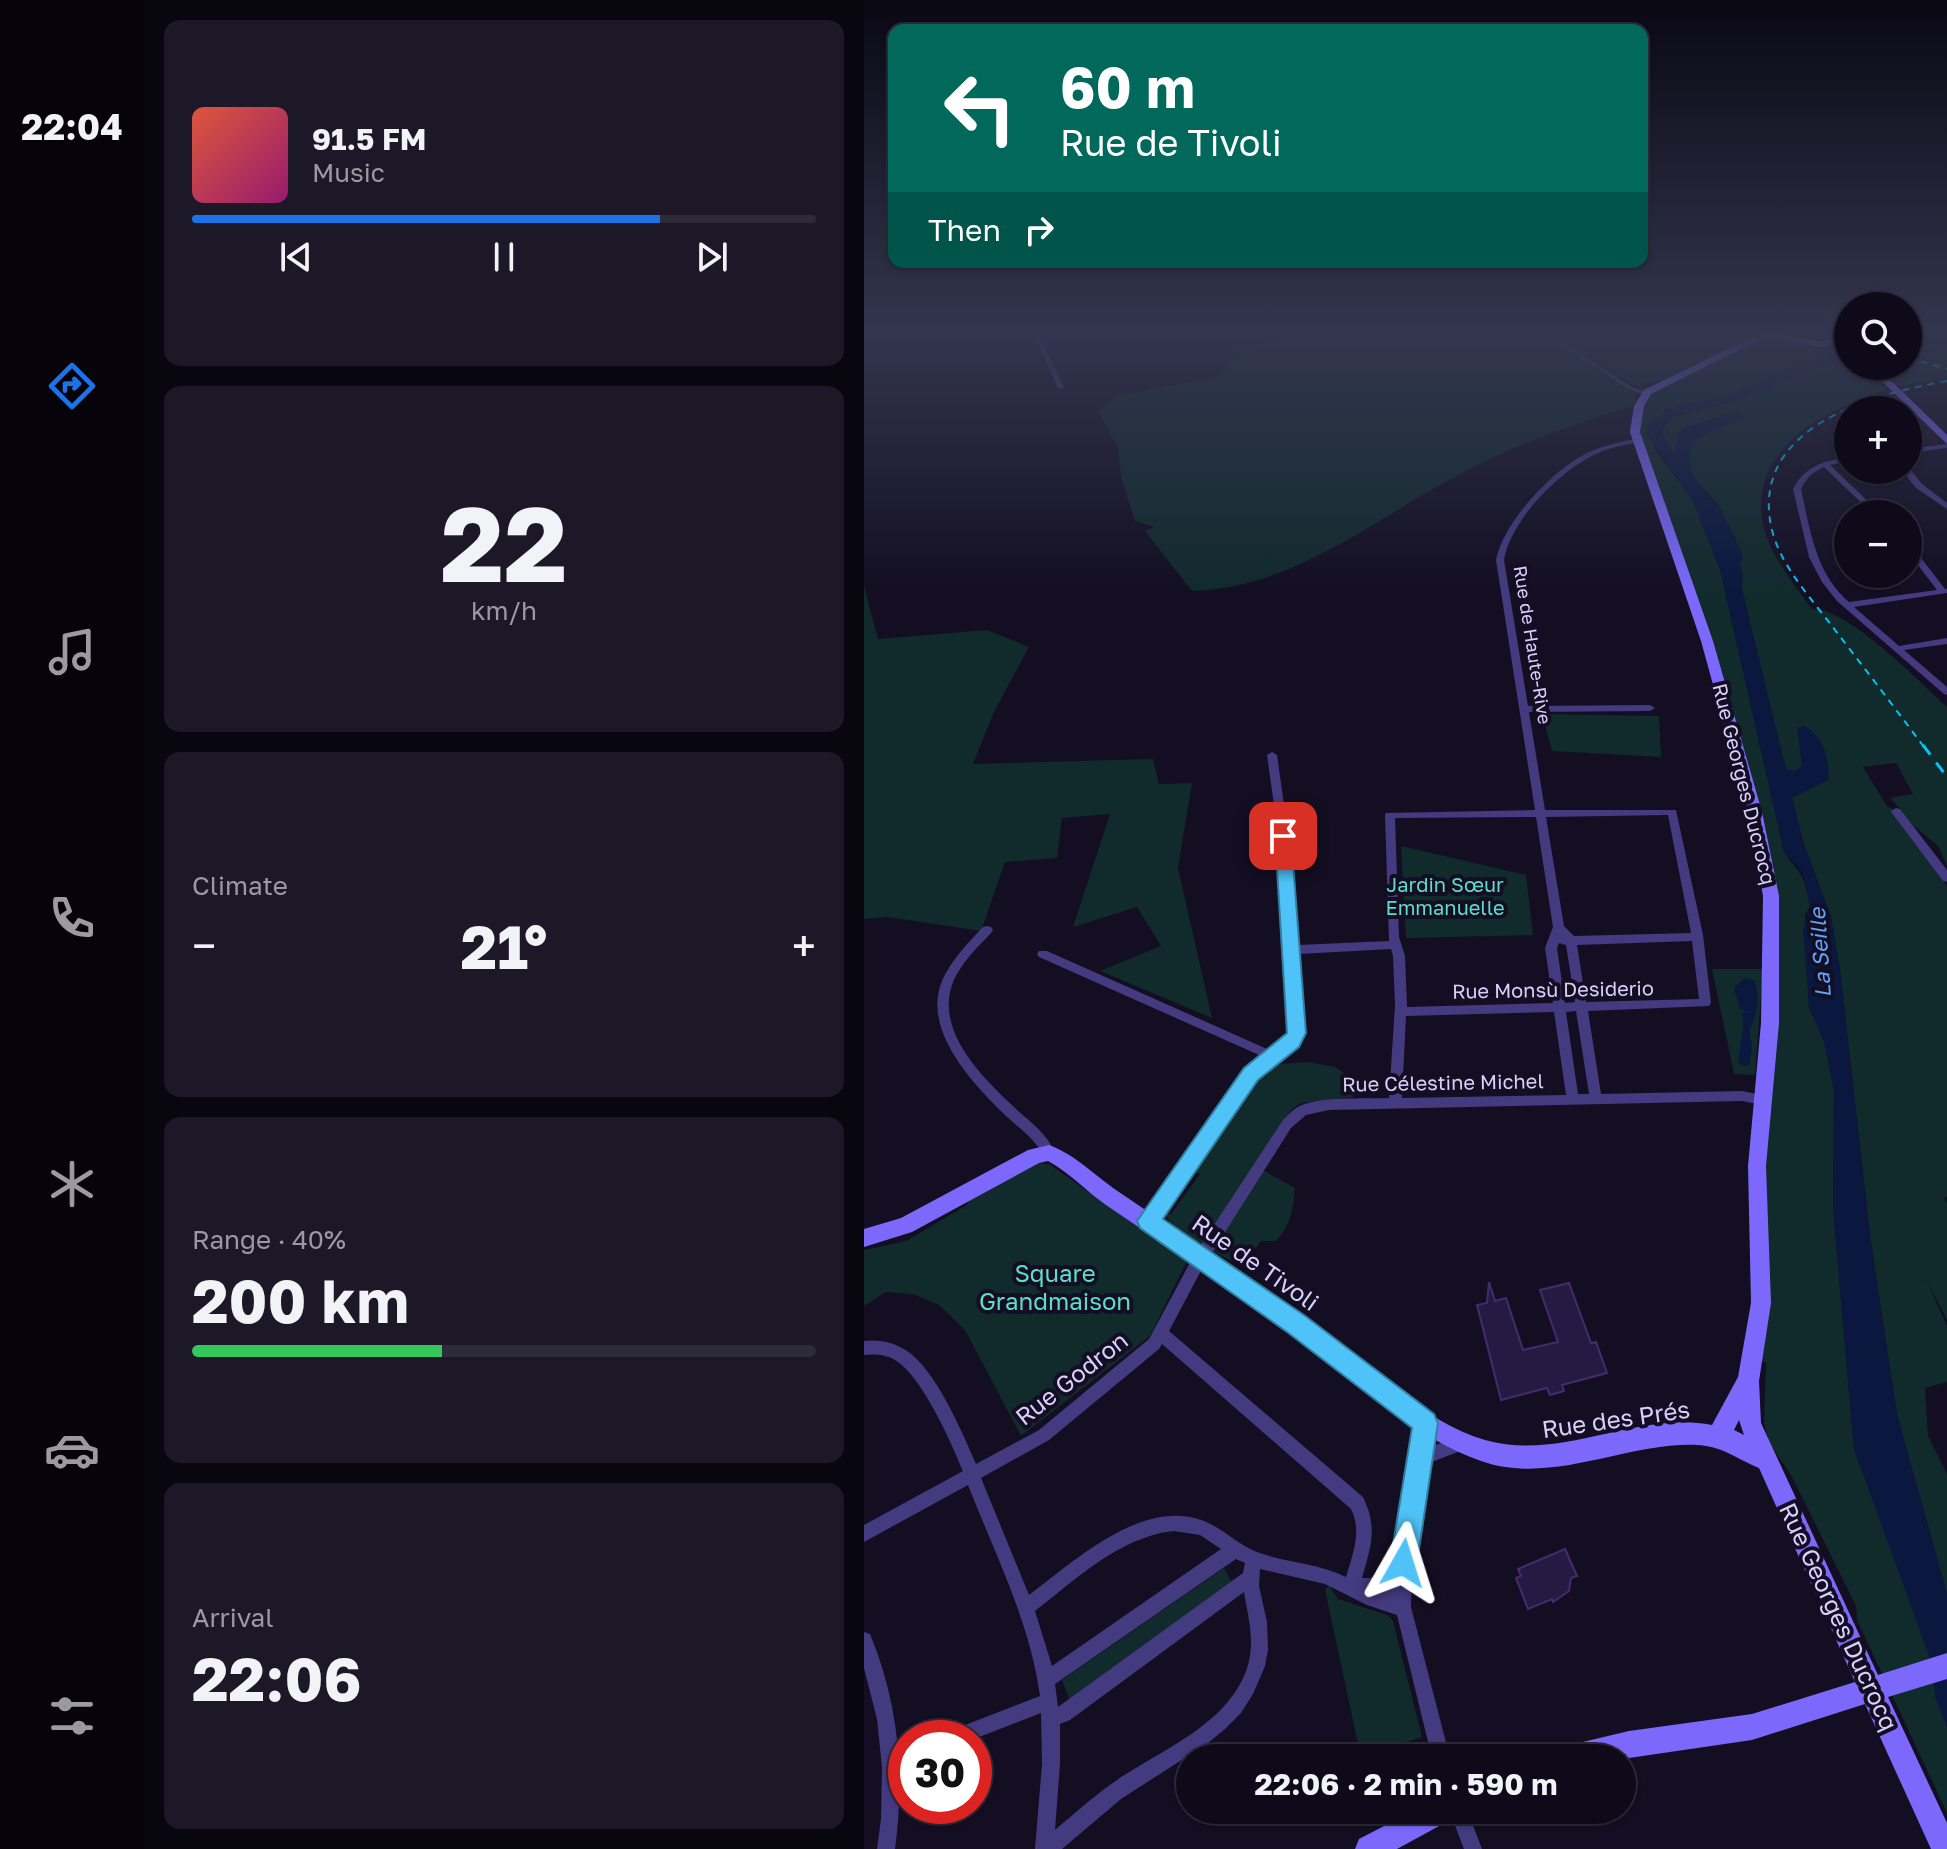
<!DOCTYPE html>
<meta charset="utf-8">
<style>
body{margin:0;font-family:"Golos Text",sans-serif;background:#1c1827;color:#f1f3f6;height:100vh;display:flex;flex-direction:column;font-size:30px;white-space:nowrap}
*{box-sizing:border-box;margin:0}
p{font-size:26px;color:#9b9aa2}
.icon{flex:none;width:44px;height:44px;fill:none;stroke:currentColor;stroke-width:2;stroke-linecap:round;stroke-linejoin:round}
.map{position:relative;flex:1;overflow:hidden}
.sheet{display:flex;flex-direction:column;gap:20px;padding:20px;background:#08060e;width:720px}
.sheet>*{flex:none}
.hud{position:absolute;left:24px;top:24px;width:760px;height:244px;border-radius:16px;box-shadow:0 2px 6px #0004,0 0 0 2px #2e2b39;background:#00695c;color:#fff;overflow:hidden}
.tools{position:absolute;left:970px;top:292px;display:grid;gap:16px}
.tools a{display:grid;place-items:center;width:88px;height:88px;border-radius:50%;background:#0e0a1a;box-shadow:0 2px 6px #0004,0 0 0 2px #2e2b39;font-size:40px}
.speed{position:absolute;left:24px;top:1720px;display:flex;gap:16px;font-size:40px;font-weight:700;text-align:center}
.speed>*{display:grid;place-content:center;width:104px;height:104px;border-radius:50%;background:#0e0a1a;box-shadow:0 2px 6px #0004,0 0 0 2px #2e2b39;line-height:1}
.speed .limit{border:12px solid #d22;background:#fff;color:#111}
.pin{position:absolute;display:grid;place-items:center;width:68px;height:68px;color:#fff;margin:-34px;border-radius:16px;box-shadow:0 4px 12px #0006}
.me{position:absolute;width:88px;margin:-44px;rotate:6deg;stroke-linejoin:round;filter:drop-shadow(0 0 6px #0008)}
.turn{display:flex;align-items:center;gap:28px;height:168px;padding:0 40px;font-size:36px}
.turn .icon{width:104px;height:104px;stroke-width:2.5}
.turn b{display:block;font-size:56px;line-height:68px}
.then{display:flex;align-items:center;height:76px;padding:0 40px;background:#0003;gap:16px;font-size:30px}
.big{font-size:60px;font-weight:700;line-height:1.1}
.sheet .widget{flex:1;display:flex;flex-direction:column;justify-content:center;gap:12px;min-width:0;padding:0 28px;border-radius:16px;background:#1c1827}
.sheet .dial{align-items:center;gap:0}
.dial b{font-size:104px;line-height:1}
.song{display:flex;align-items:center;gap:24px}
.cover{width:96px;height:96px;border-radius:12px;background:linear-gradient(135deg,hsl(10 70% 55%),hsl(320 70% 35%))}
.played{height:8px;border-radius:4px;background:linear-gradient(90deg,#1a73e8 75%,#2e2b39 75%)}
.keys{display:flex;justify-content:space-around;direction:ltr}
.heat{display:flex;justify-content:space-between;align-items:center;font-size:44px;direction:ltr}
.charge{height:12px;border-radius:6px;background:linear-gradient(90deg,#34c759 40%,#2e2b39 0)}
.trip{position:absolute;left:312px;top:1744px;width:460px;height:80px;border-radius:40px;background:#0e0a1a;box-shadow:0 2px 6px #0004,0 0 0 2px #2e2b39;font-weight:700;line-height:80px;text-align:center}
main{display:flex;flex:1;min-height:0}
.tab-bar{display:flex;flex-direction:column;width:144px;justify-content:space-around;align-items:center;background:#06040a;color:#9b9aa2}
.tab-bar .icon{width:56px;height:56px}
.tab-bar .current{color:#1a73e8}
.tab-bar b{font-size:36px;color:#f1f3f6}
.map>svg:first-child{display:block}
.green{fill:#112a2c}
.water{fill:#0a183f}
.building{fill:#271a42;stroke:#412d6e;stroke-width:2}
.lines{fill:none;stroke-linecap:round;stroke-linejoin:round}
.street{fill:#443a80;fill-rule:evenodd}
.secondary{fill:#7c69fc;fill-rule:evenodd}
.rail-far1{stroke:#04c4f5;stroke-width:2;stroke-dasharray:7 6;stroke-linecap:butt}
.rail{stroke:#04c4f5;stroke-width:3;stroke-dasharray:12 10;stroke-linecap:butt}
.route{fill:#4fc3f7;stroke:#337fa1;stroke-width:2}
.labels{text-anchor:middle;stroke-width:8;stroke-linejoin:round;paint-order:stroke}
.far-street-label{font-size:18px;fill:#dad0fe;stroke:#130e22}
.street-label{font-size:20px;fill:#dad0fe;stroke:#130e22}
.park-label{font-size:20px;fill:#5dddca;stroke:#130e22}
.water-label{font-size:22px;font-style:italic;fill:#60a3fc;stroke:#130e22}
.near-street-label{font-size:24px;fill:#dad0fe;stroke:#130e22}
.near-park-label{font-size:24px;fill:#5dddca;stroke:#130e22}
</style>
<main>
<nav class="tab-bar">
<b>22:04</b>
<svg class="icon current" aria-label="directions" viewBox="0 0 24 24"><path d="M12 3l9 9-9 9-9-9zM9 14v-3h6M13 9l2 2-2 2"/></svg>
<svg class="icon" aria-label="music" viewBox="0 0 24 24"><path d="M9 18V5l10-2v13"/><circle cx="6" cy="18" r="3"/><circle cx="16" cy="16" r="3"/></svg>
<svg class="icon" aria-label="phone" viewBox="0 0 24 24"><path d="M5 4h4l2 5-3 2q2 4 5 5l2-3 5 2v4C11 20 4 13 5 4z"/></svg>
<svg class="icon" aria-label="climate" viewBox="0 0 24 24"><path d="M12 3v18M4 7l16 10M4 17L20 7"/></svg>
<svg class="icon" aria-label="car" viewBox="0 0 24 24"><path d="M5 17H2v-5l4-1 3-4h7l3 4 3 1v5h-3M9 17h6M6 11h13"/><circle cx="7" cy="17" r="2"/><circle cx="17" cy="17" r="2"/></svg>
<svg class="icon" aria-label="filters" viewBox="0 0 24 24"><path d="M4 7h16M4 17h16"/><circle cx="9" cy="7" r="2"/><circle cx="15" cy="17" r="2"/></svg>
</nav>
<section class="sheet">
<div class="widget">
<div class="song"><i class="cover"></i><div><b>91.5 FM</b><p>Music</p></div></div>
<div class="played"></div>
<div class="keys"><svg class="icon" aria-label="previous" viewBox="0 0 24 24"><path d="M18 5L8 12l10 7zM5 5v14"/></svg><svg class="icon" aria-label="pause" viewBox="0 0 24 24"><path d="M8 5v14M16 5v14"/></svg><svg class="icon" aria-label="next" viewBox="0 0 24 24"><path d="M6 5l10 7-10 7zM19 5v14"/></svg></div>
</div>
<div class="widget dial"><b>22</b><p>km/h</p></div>
<div class="widget"><p>Climate</p>
<div class="heat"><a>−</a><b class="big">21°</b><a>+</a></div>
</div>
<div class="widget"><p>Range · 40%</p><b class="big">200 km</b><div class="charge"></div></div>
<div class="widget"><p>Arrival</p><b class="big">22:06</b></div>
</section>
<div class="map">
<svg width="1083" height="1849" viewBox="0 0 1083 1849">
<rect width="100%" height="100%" fill="#130e22"/>
<!-- green -->
<g class="green">
<path d="M 456,333 L 678,333 L 772,394 L 771,405 C 713,423 655,443 600,472 C 512,517 432,588 328,591 L 281,531 L 290,527 L 271,521 L 257,477 L 254,448 L 234,411 L 252,396 L 355,377 L 376,348 Z"/>
<path d="M 684,333 L 860,333 L 876,343 L 798,380 L 770,385 Z"/>
<path d="M 900,337 L 975,345 L 982,346 L 984,354 L 946,361 L 870,394 L 801,410 L 790,448 L 828,499 L 856,569 L 920,852 C 938,878 940,872 946,906 L 941,915 L 945,1007 L 960,1041 L 970,1091 L 969,1207 L 990,1449 L 1083,1701 L 1083,1813 L 993,1620 L 992,1606 L 927,1475 L 905,1443 L 900,1423 L 902,1363 L 897,1361 L 903,1133 L 914,1026 L 914,929 L 843,625 L 775,436 L 782,395 Z"/>
<path d="M 1044,341 L 1083,346 L 1083,378 L 1034,386 L 1015,366 L 1044,366 Z"/>
<path d="M 984,360 L 984,366 L 1000,366 L 1022,390 C 958,410 876,454 902,535 C 911,562 932,586 948,609 C 983,607 1056,682 1083,707 L 1083,866 L 1074,846 L 1033,812 L 1038,811 L 1026,798 L 1049,794 L 1032,763 L 999,767 L 1023,806 L 1032,811 L 1030,812 L 1083,886 L 1083,1197 L 1080,1198 L 1083,1204 L 1083,1320 L 1062,1279 L 1083,1326 L 1083,1382 L 1061,1388 L 1064,1436 L 1083,1474 L 1083,1594 L 1033,1415 L 1006,1236 L 976,970 L 967,917 L 939,842 L 877,586 L 879,573 L 875,566 L 879,557 L 855,506 L 810,456 L 797,431 L 808,417 L 877,399 L 950,368 Z"/>
<path d="M 0,586 L 14,639 L 123,630 L 165,647 L 130,712 L 109,764 L 289,759 L 295,784 L 328,783 L 314,868 L 348,1018 L 236,971 L 297,946 L 273,907 L 209,927 L 246,814 L 198,818 L 193,858 L 141,862 L 117,931 L 23,917 L 0,919 Z"/>
<path d="M 678,714 L 795,716 L 797,757 L 688,751 Z"/>
<path d="M 537,846 L 662,875 L 669,935 L 542,938 Z"/>
<path d="M 848,969 L 899,969 L 891,1075 L 870,1074 Z"/>
<path d="M 444,1062 L 471,1067 L 487,1078 L 490,1097 L 437,1103 L 427,1110 L 391,1166 L 431,1188 C 429,1209 427,1225 412,1241 L 397,1241 L 378,1267 C 360,1256 306,1231 299,1212 L 307,1214 L 336,1174 L 327,1171 L 392,1074 L 404,1065 Z"/>
<path d="M 173,1163 L 185,1164 L 323,1261 L 286,1336 L 157,1436 L 101,1330 L 75,1305 L 49,1294 L 22,1292 L 0,1306 L 0,1250 L 42,1241 L 103,1205 L 107,1198 Z"/>
<path d="M 360,1568 L 369,1585 L 206,1701 L 198,1680 Z"/>
<path d="M 465,1585 L 474,1599 L 523,1615 L 529,1621 L 558,1737 L 497,1758 L 461,1590 Z"/>
</g>
<!-- water -->
<g class="water">
<path d="M 984,354 L 984,360 L 950,368 L 895,393 L 808,417 L 797,431 L 810,455 L 815,432 L 822,427 L 872,411 L 884,416 L 832,439 C 814,466 836,486 853,505 C 859,511 876,547 879,557 L 875,566 L 879,573 L 877,586 L 922,769 L 931,771 L 938,766 L 933,728 L 940,726 C 958,734 967,761 964,780 L 928,798 L 939,842 L 967,917 L 976,970 L 1006,1236 L 1033,1415 L 1083,1594 L 1083,1727 L 1071,1696 L 1068,1664 L 990,1449 L 969,1207 L 970,1091 L 960,1041 L 945,1007 L 939,930 L 946,906 L 942,884 L 937,870 L 920,852 L 856,569 L 828,499 L 783,434 L 785,423 L 812,406 L 870,394 L 946,361 Z"/>
<path d="M 881,978 L 891,981 C 896,999 893,1016 885,1030 L 888,1048 L 885,1065 L 880,1066 L 875,1063 C 874,1046 882,1030 878,1013 L 883,1012 L 876,1009 L 870,988 Z"/>
</g>
<!-- building -->
<g class="building">
<path d="M 625,1282 L 631,1301 L 642,1298 L 659,1350 L 694,1342 L 676,1290 L 705,1283 L 727,1343 L 732,1342 L 743,1373 L 698,1385 L 700,1391 L 686,1395 L 683,1388 L 637,1400 L 613,1305 L 623,1303 Z"/>
<path d="M 701,1549 L 713,1576 L 707,1578 L 705,1591 L 689,1602 L 688,1599 L 664,1609 L 652,1578 L 657,1576 L 654,1569 Z"/>
</g>
<g class="lines">
<!-- street -->
<g class="street">
<path d="M 169,333 L 175,333 L 200,388 L 199,389 L 194,388 Z"/>
<path d="M 679,333 L 686,333 L 768,387 L 784,393 L 781,395 L 764,389 Z"/>
<path d="M 773,439 L 775,440 L 775,442 C 763,445 751,446 739,451 C 700,466 647,518 640,560 L 664,706 L 786,705 L 791,708 L 786,711 L 665,712 L 681,810 L 812,810 L 839,935 L 847,1003 L 845,1006 L 724,1011 L 737,1094 L 878,1091 L 903,1096 L 905,1100 L 903,1104 L 899,1105 L 878,1101 L 465,1110 L 442,1115 L 427,1128 L 339,1267 L 305,1331 L 499,1497 C 514,1528 507,1546 498,1578 L 530,1578 L 532,1538 L 539,1491 L 556,1418 L 561,1415 L 566,1418 L 569,1423 L 563,1448 L 599,1435 L 604,1438 L 607,1443 L 604,1448 L 560,1465 L 549,1538 L 547,1607 L 586,1758 L 568,1758 L 533,1615 L 503,1605 L 461,1584 L 396,1569 L 395,1586 L 403,1622 L 404,1650 L 401,1666 L 389,1694 L 377,1713 L 361,1729 L 344,1743 L 257,1799 L 198,1849 L 171,1849 L 178,1764 L 177,1713 L 110,1739 L 80,1738 L 83,1732 L 176,1696 C 166,1622 131,1554 104,1485 L 0,1542 L 0,1525 L 99,1471 C 87,1442 58,1376 31,1360 C 21,1354 10,1354 0,1355 L 0,1341 C 15,1339 30,1342 43,1351 C 72,1370 98,1432 112,1464 L 175,1430 L 285,1339 L 329,1257 L 419,1120 C 423,1116 428,1110 434,1107 C 452,1096 503,1099 525,1098 L 531,1005 L 529,956 L 527,949 L 435,954 L 440,1019 L 432,1044 L 391,1078 L 289,1225 L 284,1227 L 279,1225 L 277,1221 L 279,1217 L 383,1070 L 397,1058 L 395,1055 L 175,957 L 173,954 L 175,951 L 183,951 L 403,1049 L 406,1052 L 423,1038 L 428,1019 L 417,855 L 403,755 L 408,752 L 413,755 L 427,855 L 434,945 L 525,941 L 521,815 L 522,813 L 671,810 L 632,560 C 639,523 686,473 719,455 C 736,446 754,442 773,439 ZM 804,815 L 827,933 L 710,936 L 700,926 L 682,817 ZM 672,817 L 689,927 L 681,948 L 689,1003 L 543,1007 L 541,956 L 535,937 L 531,818 ZM 828,941 L 835,999 L 722,1002 L 713,945 ZM 695,943 L 702,945 L 711,1002 L 701,1003 L 693,948 ZM 712,1011 L 725,1094 L 714,1094 L 702,1012 ZM 690,1012 L 702,1095 L 538,1098 L 542,1016 ZM 298,1344 L 487,1509 C 498,1531 489,1554 482,1577 C 454,1563 422,1563 393,1552 C 372,1544 356,1525 334,1519 C 275,1501 209,1562 165,1595 L 117,1478 L 185,1440 L 295,1349 ZM 310,1531 L 336,1535 L 357,1549 L 188,1666 L 171,1611 C 206,1584 243,1549 286,1536 C 294,1533 302,1532 310,1531 ZM 372,1559 L 381,1563 L 379,1573 L 194,1707 L 191,1684 ZM 380,1592 C 384,1617 391,1639 384,1665 C 367,1723 299,1749 253,1780 C 231,1795 211,1813 191,1830 L 196,1764 L 196,1724 L 206,1720 Z"/>
<path d="M 1083,444 L 1083,448 L 1044,453 L 1044,449 Z"/>
<path d="M 984,457 L 984,461 L 966,465 L 1017,514 L 1009,514 L 960,467 C 949,472 942,478 937,489 C 946,529 951,573 985,602 L 1073,590 L 1044,552 L 1044,545 L 1047,545 L 1081,589 L 1083,589 L 1083,593 L 990,607 L 1035,646 L 1083,638 L 1083,644 L 1040,650 L 1083,687 L 1083,695 L 1080,694 L 973,601 L 958,582 L 945,557 L 929,489 C 941,466 960,461 984,457 Z"/>
<path d="M 1045,468 L 1058,484 L 1083,503 L 1083,509 L 1052,488 L 1038,470 Z"/>
<path d="M 1032,808 L 1036,809 L 1083,870 L 1083,882 L 1079,881 L 1028,813 L 1027,811 Z"/>
<path d="M 123,926 L 127,927 L 129,930 L 127,933 C 113,948 97,963 89,982 C 70,1031 119,1078 151,1108 C 166,1122 183,1133 191,1153 L 190,1157 L 185,1159 L 180,1157 C 172,1139 153,1127 139,1113 C 107,1082 58,1029 78,981 C 87,960 104,943 119,927 Z"/>
<path d="M 0,1632 L 6,1634 C 35,1704 41,1775 31,1849 L 13,1849 L 17,1819 L 18,1767 L 13,1719 L 0,1668 Z"/>
<path d="M 585,1810 L 603,1810 L 618,1849 L 600,1849 Z"/>
</g>
<!-- secondary -->
<g class="secondary">
<path d="M 915,333 L 953,341 L 983,339 L 984,344 L 953,347 L 913,338 L 897,339 L 787,394 L 780,406 L 776,432 L 849,641 L 898,812 L 915,896 L 915,1023 L 902,1166 L 907,1303 L 895,1381 L 897,1423 L 1014,1675 L 1083,1653 L 1083,1679 L 1024,1697 L 1083,1823 L 1083,1849 L 1067,1849 L 1001,1704 L 888,1740 L 758,1759 L 693,1758 L 697,1749 L 706,1745 L 765,1731 L 888,1714 L 991,1682 L 895,1468 C 873,1459 858,1446 833,1445 C 762,1442 688,1486 617,1461 C 553,1438 504,1393 451,1352 C 384,1299 312,1253 242,1205 C 222,1191 206,1173 184,1161 L 175,1163 L 48,1232 L 0,1247 L 0,1229 L 37,1218 L 164,1150 L 185,1145 C 212,1155 231,1176 255,1192 C 320,1237 387,1278 450,1325 C 501,1363 559,1422 621,1440 C 698,1462 773,1410 848,1425 L 874,1377 L 887,1303 L 884,1166 L 897,1023 L 899,896 L 884,812 L 837,641 L 766,432 L 770,406 L 780,390 L 892,335 ZM 875,1420 L 880,1435 L 870,1430 Z"/>
<path d="M 1002,366 L 1012,366 L 1083,435 L 1083,444 Z"/>
<path d="M 551,1810 L 592,1810 L 588,1819 L 533,1849 L 491,1849 L 495,1839 Z"/>
</g>
<!-- rail-far1 -->
<g class="rail-far1">
<path d="M 951,333 L 984,342"/>
<path d="M 1044,358 L 1083,369"/>
<path d="M 1060,747 C 1031,708 1001,669 971,630 C 948,599 915,565 907,526 C 887,426 1009,394 1083,381"/>
</g>
<!-- rail -->
<path class="rail" d="M 1059,745 L 1083,777"/>
</g>
<!-- sky -->
<linearGradient id="sky" x2="0" y2="1"><stop stop-color="#0a0813"/><stop offset="0.56" stop-color="#33364f"/><stop offset="1" stop-color="#33364f" stop-opacity="0"/></linearGradient>
<rect width="1083" height="592" fill="url(#sky)"/>
<!-- route -->
<path class="route" d="M 419,830 L 427,836 L 442,1033 L 435,1047 L 394,1080 L 299,1219 L 440,1315 L 570,1414 L 574,1423 L 553,1563 L 549,1572 L 539,1576 L 530,1572 L 526,1563 L 548,1428 L 423,1332 L 276,1228 L 273,1221 L 380,1068 L 423,1033 L 411,836 Z"/>
<g class="labels">
<!-- far-street labels -->
<g class="far-street-label">
<text transform="translate(668 645) rotate(81)" y="6">Rue de Haute-Rive</text>
</g>
<!-- street labels -->
<g class="street-label">
<text transform="translate(880 784) rotate(76)" y="7">Rue Georges Ducrocq</text>
<text transform="translate(689 990) rotate(-1)" y="7">Rue Monsù Desiderio</text>
<text transform="translate(579 1083) rotate(-1)" y="7">Rue Célestine Michel</text>
</g>
<!-- park labels -->
<g class="park-label">
<text x="581" y="892">Jardin Sœur<tspan x="581" dy="23">Emmanuelle</tspan></text>
</g>
<!-- water labels -->
<g class="water-label">
<text transform="translate(956 953) rotate(-94)" y="8">La Seille</text>
</g>
<!-- near-street labels -->
<g class="near-street-label">
<text transform="translate(391 1263) rotate(35)" y="8">Rue de Tivoli</text>
<text transform="translate(208 1379) rotate(-38)" y="8">Rue Godron</text>
<text transform="translate(752 1420) rotate(-8)" y="8">Rue des Prés</text>
<text transform="translate(974 1617) rotate(65)" y="8">Rue Georges Ducrocq</text>
</g>
<!-- near-park labels -->
<g class="near-park-label">
<text x="191" y="1282">Square<tspan x="191" dy="28">Grandmaison</tspan></text>
</g>
</g>
</svg>
<div class="tools">
<a><svg class="icon" aria-label="search" viewBox="0 0 24 24"><circle cx="10" cy="10" r="6"/><path d="M15 15l6 6"/></svg></a>
<a>+</a>
<a>−</a>
</div>
<div class="speed"><div class="limit">30</div></div>
<div class="pin" style="left:419px;top:836px;background:#d93025"><svg class="icon" aria-label="arrive" viewBox="0 0 24 24"><path d="M6 21V4h12l-3 4 3 4H6"/></svg></div>
<svg class="me" style="left:539px;top:1563px" viewBox="-20 -20 40 40"><path d="M0-17L14 15 0 8-14 15z" fill="#4fc3f7" stroke="#fff" stroke-width="4"/></svg>
<div class="trip">22:06 · 2 min · 590 m</div>
<div class="hud">
<div class="turn"><svg class="icon" aria-label="left" viewBox="0 0 24 24"><path d="M17 20v-9H6M10 6l-5 5 5 5"/></svg><div><b>60 m</b>Rue de Tivoli</div></div>
<div class="then">Then<svg class="icon" aria-label="right" viewBox="0 0 24 24"><path d="M7 20v-9h11M14 6l5 5-5 5"/></svg></div>
</div>
</div>
</main>
